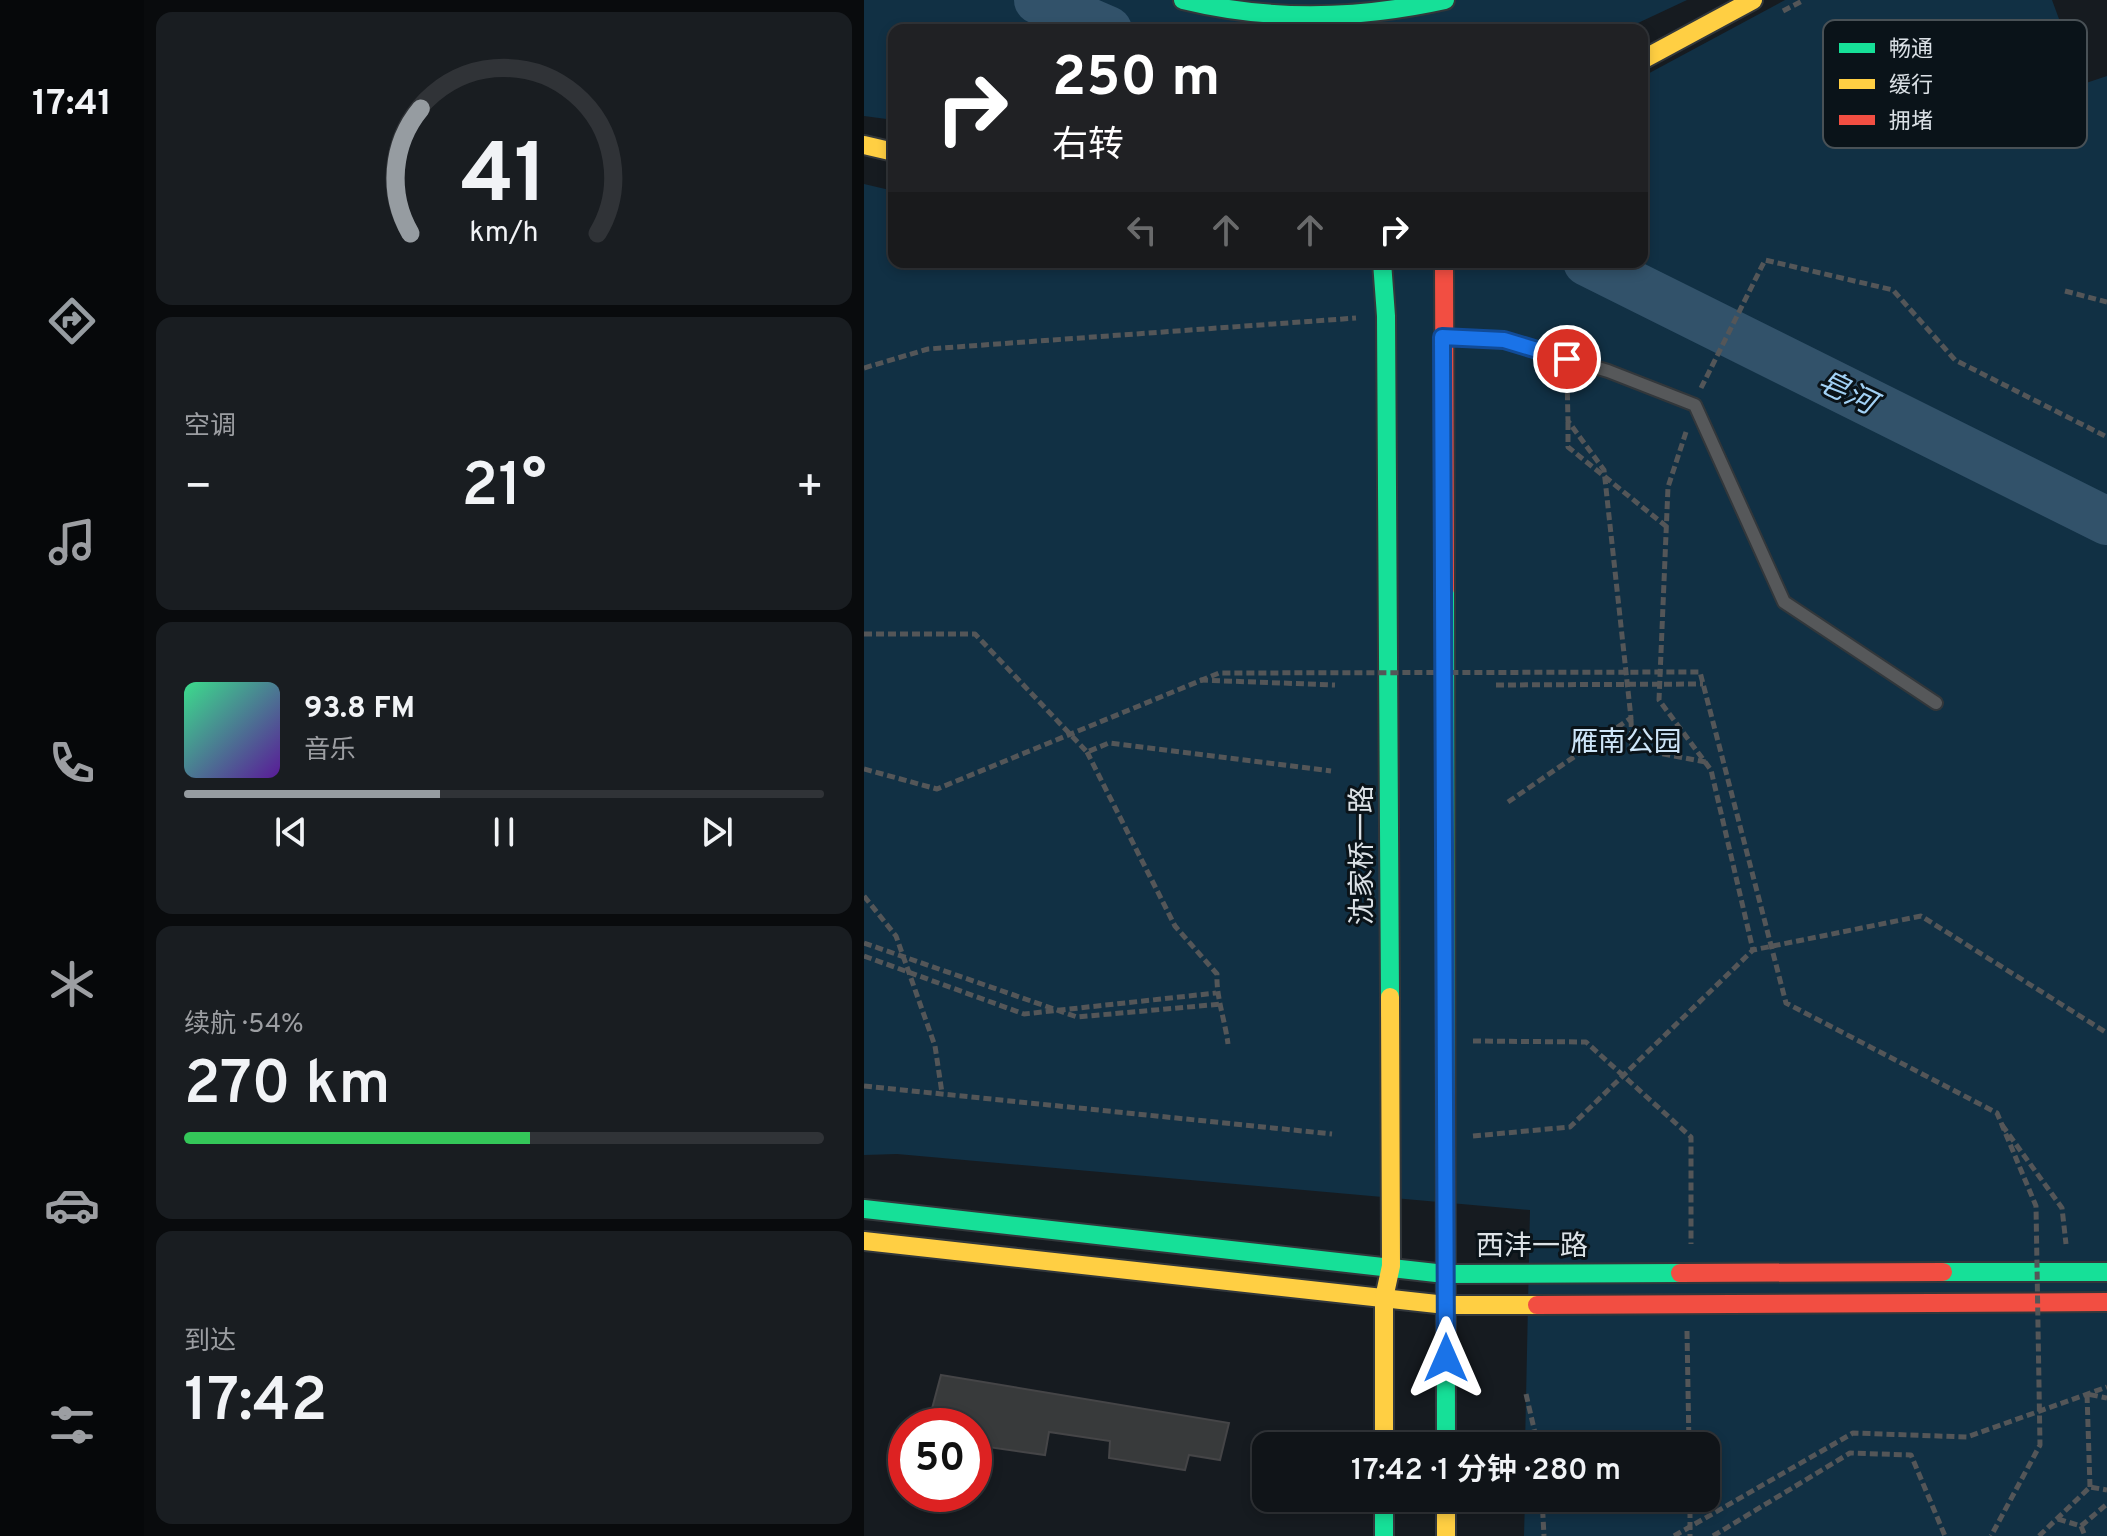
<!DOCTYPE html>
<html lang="zh">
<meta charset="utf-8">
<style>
body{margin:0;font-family:Overpass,"Noto Sans SC",sans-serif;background:#191d21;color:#f1f3f6;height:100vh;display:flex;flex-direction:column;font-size:30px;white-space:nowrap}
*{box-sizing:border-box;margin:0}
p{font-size:26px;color:#9c9ea2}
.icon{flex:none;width:44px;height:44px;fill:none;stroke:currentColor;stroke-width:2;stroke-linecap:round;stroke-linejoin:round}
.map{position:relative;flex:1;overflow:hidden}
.panel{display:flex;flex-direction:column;gap:12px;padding:12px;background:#090b0d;width:720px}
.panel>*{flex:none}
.hud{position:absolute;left:24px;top:24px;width:760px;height:244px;border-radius:16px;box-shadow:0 4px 12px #0003,0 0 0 2px #303337;background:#202124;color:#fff;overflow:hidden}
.speed{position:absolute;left:24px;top:1408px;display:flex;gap:16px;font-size:40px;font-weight:700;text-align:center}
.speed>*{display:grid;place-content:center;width:104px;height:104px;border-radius:50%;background:#101418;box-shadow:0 4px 12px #0003,0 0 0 2px #303337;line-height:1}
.speed .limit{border:12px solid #d22;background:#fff;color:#111}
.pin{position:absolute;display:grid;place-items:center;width:68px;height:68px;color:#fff;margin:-34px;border:4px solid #fff;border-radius:50%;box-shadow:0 2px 8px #0007}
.me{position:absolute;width:88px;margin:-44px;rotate:0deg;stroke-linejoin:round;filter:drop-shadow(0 0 6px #0008)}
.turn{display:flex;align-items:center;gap:28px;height:168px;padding:0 32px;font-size:36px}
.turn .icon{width:104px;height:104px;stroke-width:2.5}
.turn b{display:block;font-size:56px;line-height:68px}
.lanes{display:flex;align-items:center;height:76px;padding:0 32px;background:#0003;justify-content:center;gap:40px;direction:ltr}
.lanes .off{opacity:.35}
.big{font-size:60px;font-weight:600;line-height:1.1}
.panel .widget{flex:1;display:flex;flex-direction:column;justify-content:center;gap:12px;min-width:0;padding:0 28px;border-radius:16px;background:#191d21}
.panel .dial{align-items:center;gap:0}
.dial svg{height:208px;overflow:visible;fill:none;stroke:#303337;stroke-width:7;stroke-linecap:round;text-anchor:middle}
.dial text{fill:#f1f3f6;stroke:none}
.song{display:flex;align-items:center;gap:24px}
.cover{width:96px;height:96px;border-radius:12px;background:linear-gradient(135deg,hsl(150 70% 55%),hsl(270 70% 35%))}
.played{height:8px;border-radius:4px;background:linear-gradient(90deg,#969ca1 40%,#303337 40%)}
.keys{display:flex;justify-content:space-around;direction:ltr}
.heat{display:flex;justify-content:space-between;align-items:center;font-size:44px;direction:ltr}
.charge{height:12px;border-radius:6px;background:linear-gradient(90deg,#34c759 54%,#303337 0)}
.trip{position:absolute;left:388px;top:1432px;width:468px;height:80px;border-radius:16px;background:#101418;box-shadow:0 4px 12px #0003,0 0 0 2px #303337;font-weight:600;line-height:80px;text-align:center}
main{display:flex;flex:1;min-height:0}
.tabs{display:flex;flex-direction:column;width:144px;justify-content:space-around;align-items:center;background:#06080a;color:#9c9ea2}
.tabs .icon{width:56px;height:56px}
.tabs .selected{color:#969ca1}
.tabs b{font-size:36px;color:#f1f3f6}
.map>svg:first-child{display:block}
.green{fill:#113044}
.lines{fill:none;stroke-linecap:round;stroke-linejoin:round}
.river{stroke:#32526a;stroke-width:48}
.building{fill:#383a3b;stroke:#454547;stroke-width:2}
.lane-casing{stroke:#32373b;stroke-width:16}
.fast-casing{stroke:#32373b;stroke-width:22}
.slow-casing{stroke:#32373b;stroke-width:22}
.jam-casing{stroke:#32373b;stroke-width:22}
.path{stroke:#545658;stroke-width:5;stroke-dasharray:8 4;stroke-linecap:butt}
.lane{stroke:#56585a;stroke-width:12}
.fast{stroke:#16e098;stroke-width:18}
.slow{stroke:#ffcf43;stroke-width:18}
.jam{stroke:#f24e42;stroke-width:18}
.path-bridge{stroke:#545658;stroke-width:5;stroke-dasharray:8 4;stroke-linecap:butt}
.route-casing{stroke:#114b97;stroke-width:20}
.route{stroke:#1a73e8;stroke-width:14}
.labels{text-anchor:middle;stroke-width:6;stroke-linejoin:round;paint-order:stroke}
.park-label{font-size:28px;fill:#cee5f8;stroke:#0a1319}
.street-label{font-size:28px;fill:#dbe1e6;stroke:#0a1319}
.water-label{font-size:30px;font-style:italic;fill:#a2d1f5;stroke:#0a1319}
.key{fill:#0a1319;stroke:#495156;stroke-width:2}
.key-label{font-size:22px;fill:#dbe1e6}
</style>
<main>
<nav class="tabs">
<b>17:41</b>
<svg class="icon selected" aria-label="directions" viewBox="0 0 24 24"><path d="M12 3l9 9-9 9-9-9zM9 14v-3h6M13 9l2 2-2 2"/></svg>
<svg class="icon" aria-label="music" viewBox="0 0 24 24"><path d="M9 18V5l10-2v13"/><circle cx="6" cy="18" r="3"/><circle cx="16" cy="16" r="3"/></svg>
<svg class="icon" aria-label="phone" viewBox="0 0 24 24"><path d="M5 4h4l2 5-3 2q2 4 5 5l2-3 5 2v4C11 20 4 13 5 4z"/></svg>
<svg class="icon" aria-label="climate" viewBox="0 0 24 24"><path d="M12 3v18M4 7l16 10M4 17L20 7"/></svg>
<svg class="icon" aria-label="car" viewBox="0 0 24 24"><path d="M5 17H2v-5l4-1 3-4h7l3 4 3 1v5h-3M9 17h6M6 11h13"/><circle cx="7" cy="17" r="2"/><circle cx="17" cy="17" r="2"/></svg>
<svg class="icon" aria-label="filters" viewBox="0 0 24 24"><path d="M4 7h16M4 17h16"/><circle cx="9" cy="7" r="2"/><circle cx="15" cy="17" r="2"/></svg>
</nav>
<section class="panel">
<div class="widget dial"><svg viewBox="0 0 100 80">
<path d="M14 69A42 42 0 1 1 86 69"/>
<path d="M14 69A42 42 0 0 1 18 21" stroke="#969ca1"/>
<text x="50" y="56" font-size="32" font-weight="700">41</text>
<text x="50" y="72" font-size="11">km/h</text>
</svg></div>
<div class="widget"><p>空调</p>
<div class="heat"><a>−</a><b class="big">21°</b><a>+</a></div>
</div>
<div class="widget">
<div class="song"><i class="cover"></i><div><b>93.8 FM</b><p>音乐</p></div></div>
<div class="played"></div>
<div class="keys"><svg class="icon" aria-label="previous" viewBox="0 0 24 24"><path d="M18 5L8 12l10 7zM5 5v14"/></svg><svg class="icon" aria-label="pause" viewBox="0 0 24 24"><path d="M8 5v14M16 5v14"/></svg><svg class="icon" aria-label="next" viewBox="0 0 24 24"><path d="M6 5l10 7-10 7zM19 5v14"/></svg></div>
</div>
<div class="widget"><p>续航 · 54%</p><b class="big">270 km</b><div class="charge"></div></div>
<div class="widget"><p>到达</p><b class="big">17:42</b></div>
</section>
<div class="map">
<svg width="1243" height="1536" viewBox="0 0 1243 1536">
<rect width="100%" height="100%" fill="#161b20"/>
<!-- green -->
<g class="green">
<path d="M 0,0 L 823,0 L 759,30 L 30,30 L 30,120 L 0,116 Z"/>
<path d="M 921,0 L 1188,0 L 1219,84 L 1243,76 L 1243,1536 L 660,1536 L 661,1498 L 842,1498 L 842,1446 L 661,1446 L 666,1210 L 33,1154 L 0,1155 L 0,184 L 30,191 L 30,262 L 778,262 L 778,77 Z"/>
</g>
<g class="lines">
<!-- river -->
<g class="river">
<path d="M 174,0 L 244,30"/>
<path d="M 723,262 L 1243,521"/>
</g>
</g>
<!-- building -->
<path class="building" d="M 77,1375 L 365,1423 L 356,1460 L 325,1455 L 321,1470 L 245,1458 L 246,1441 L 185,1432 L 181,1455 L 110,1445 L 110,1426 L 65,1420 Z"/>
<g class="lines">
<!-- lane casing -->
<g class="lane-casing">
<path id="lane" d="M 581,338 L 640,340 L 744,371 L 831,405 L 920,602 L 1072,703"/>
</g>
<!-- fast casing -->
<g class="fast-casing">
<g id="fast">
<path d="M 319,0 C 405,21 495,19 581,0"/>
<path d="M 518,262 L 522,316 L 526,997"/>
<path d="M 581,589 L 582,1446"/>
<path d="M 0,1209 L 581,1274 L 816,1273"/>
<path d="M 1079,1272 L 1243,1272"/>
<path d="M 520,1498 L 520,1536"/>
</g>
</g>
<!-- slow casing -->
<g class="slow-casing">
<g id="slow">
<path d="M 778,60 L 889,0"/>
<path d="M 0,145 L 30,152"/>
<path d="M 0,1241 L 582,1305 L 673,1305"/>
<path d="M 520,1446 L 520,1298 L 527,1266 L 526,997"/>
<path d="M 582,1498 L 582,1536"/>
</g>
</g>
<!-- jam casing -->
<g class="jam-casing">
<g id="jam">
<path d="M 580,262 L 581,589"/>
<path d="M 816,1273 L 1079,1272"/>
<path d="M 673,1305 L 1243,1302"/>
</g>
</g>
<!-- path -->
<g class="path">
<path d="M 919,11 L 940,0"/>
<path d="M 1201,291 L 1243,302"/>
<path d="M 0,368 L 64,349 L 492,318"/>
<path d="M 837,388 L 901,260 L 1029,290 L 1091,360 L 1243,437"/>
<path d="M 704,422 L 704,447 L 803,527"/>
<path d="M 822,432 L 804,487 L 795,700 L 847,770 L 889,950"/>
<path d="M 0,634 L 111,634 L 223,752 L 245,743 L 467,771"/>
<path d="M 336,680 L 471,685"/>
<path d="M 767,719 L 768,748 L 842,762"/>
<path d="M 223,752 L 311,926 L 353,974 C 352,997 361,1020 364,1044"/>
<path d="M 644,802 L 767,718 L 740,470 L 704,421 L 703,376"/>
<path d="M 0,896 L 32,936 L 71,1046 L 78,1093"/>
<path d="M 0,943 L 213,1017 L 358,1004"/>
<path d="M 0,956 L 160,1014 L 352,993"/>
<path d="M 609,1041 L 722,1042 L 827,1137 L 827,1244"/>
<path d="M 0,1086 L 468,1134"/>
<path d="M 1138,1125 L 1198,1208 L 1202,1244"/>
<path d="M 609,1136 L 706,1127 L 889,950 L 1057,916 L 1243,1033"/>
<path d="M 823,1331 L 825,1446"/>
<path d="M 662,1394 L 674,1446"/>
<path d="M 1226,1487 L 1223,1394 L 1243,1398"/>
<path d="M 678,1498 L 680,1536"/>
<path d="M 826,1498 L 826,1536"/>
<path d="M 1194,1519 L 1217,1526 L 1221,1536"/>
<path d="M 1217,1526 L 1243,1504"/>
<path d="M 810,1536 L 989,1433 L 1103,1437 L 1243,1387"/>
<path d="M 849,1536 L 986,1453 L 1047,1455 L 1081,1536"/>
<path d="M 1175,1536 L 1226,1487 L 1243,1490"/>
</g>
<!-- lane -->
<use href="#lane" class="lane"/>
<!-- fast -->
<use href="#fast" class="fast"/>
<!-- slow -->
<use href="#slow" class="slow"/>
<!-- jam -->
<use href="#jam" class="jam"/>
<!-- path-bridge -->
<g class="path-bridge">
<path d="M 632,685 L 839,684"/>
<path d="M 0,769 L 73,789 L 355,673 L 836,672 L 922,1003 L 1133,1113 L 1172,1206 L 1176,1445 L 1127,1536"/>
</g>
</g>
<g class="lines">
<!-- route casing -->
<g class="route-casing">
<path id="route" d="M 582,1358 L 578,337 L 640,340 L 703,359"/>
</g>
<!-- route -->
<use href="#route" class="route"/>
</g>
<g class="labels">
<!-- park labels -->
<g class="park-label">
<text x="762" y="751">雁南公园</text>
</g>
<!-- street labels -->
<g class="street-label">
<text transform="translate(497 855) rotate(-90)" y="10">沈家桥一路</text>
<text x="668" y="1255">西沣一路</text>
</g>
<!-- water labels -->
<g class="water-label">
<text transform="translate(983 392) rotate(26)" y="10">皂河</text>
</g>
</g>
<!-- legend -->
<rect x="959" y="20" width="264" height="128" rx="12" class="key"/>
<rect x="975" y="43" width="36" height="10" fill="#16e098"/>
<rect x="975" y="79" width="36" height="10" fill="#ffcf43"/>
<rect x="975" y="115" width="36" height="10" fill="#f24e42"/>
<g class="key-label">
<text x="1025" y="56">畅通</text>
<text x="1025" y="92">缓行</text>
<text x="1025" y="128">拥堵</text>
</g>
</svg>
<div class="speed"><div class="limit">50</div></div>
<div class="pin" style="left:703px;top:359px;background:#d93025"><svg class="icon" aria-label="arrive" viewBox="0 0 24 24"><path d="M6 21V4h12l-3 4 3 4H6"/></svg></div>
<svg class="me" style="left:582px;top:1358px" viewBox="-20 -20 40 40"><path d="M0-17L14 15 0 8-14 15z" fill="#1a73e8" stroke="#fff" stroke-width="4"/></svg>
<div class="trip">17:42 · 1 分钟 · 280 m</div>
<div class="hud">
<div class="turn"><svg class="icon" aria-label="right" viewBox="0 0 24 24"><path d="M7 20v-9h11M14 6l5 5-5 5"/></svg><div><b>250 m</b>右转</div></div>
<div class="lanes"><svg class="icon off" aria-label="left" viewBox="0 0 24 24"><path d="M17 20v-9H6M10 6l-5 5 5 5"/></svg><svg class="icon off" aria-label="ahead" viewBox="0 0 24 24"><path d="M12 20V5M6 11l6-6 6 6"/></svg><svg class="icon off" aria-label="ahead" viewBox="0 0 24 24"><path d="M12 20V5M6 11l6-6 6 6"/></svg><svg class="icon" aria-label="right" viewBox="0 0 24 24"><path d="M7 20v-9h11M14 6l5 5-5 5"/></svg></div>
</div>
</div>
</main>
